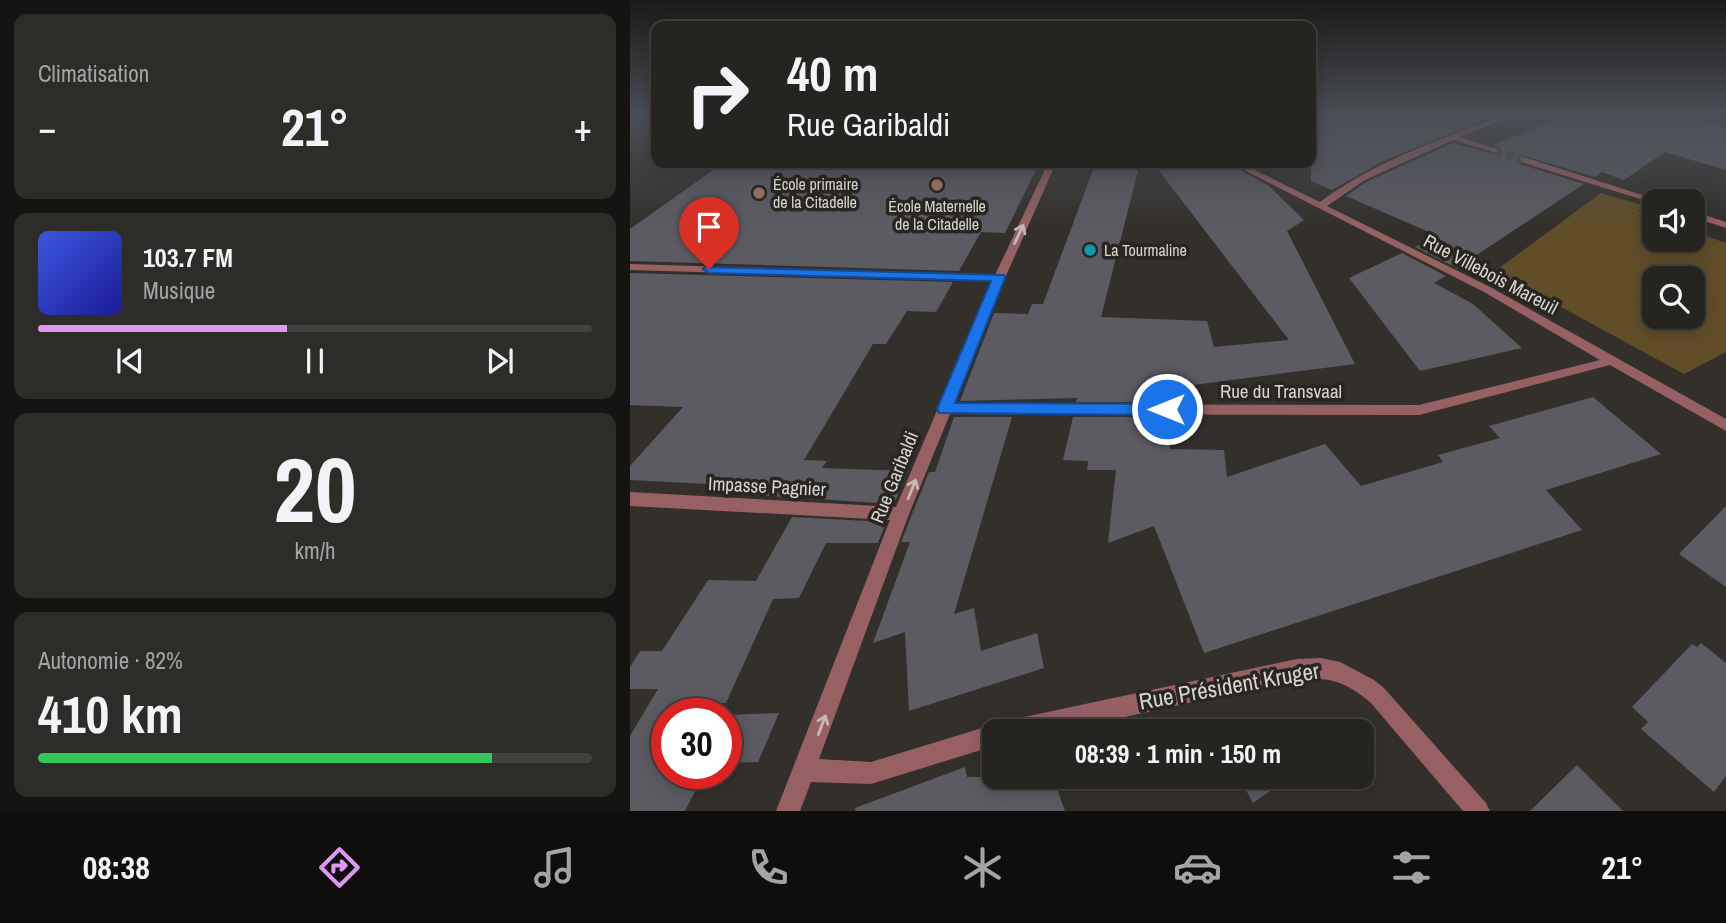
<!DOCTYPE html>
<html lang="fr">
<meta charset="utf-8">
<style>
body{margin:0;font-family:"Archivo Narrow",sans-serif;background:#2e2c29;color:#f1f3f6;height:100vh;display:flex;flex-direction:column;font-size:26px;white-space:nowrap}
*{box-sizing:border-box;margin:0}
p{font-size:23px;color:#a4a4a5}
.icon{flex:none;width:38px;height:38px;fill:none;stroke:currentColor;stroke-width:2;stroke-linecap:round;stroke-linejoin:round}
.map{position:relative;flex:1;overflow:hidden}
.drawer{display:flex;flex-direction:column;gap:14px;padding:14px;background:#151412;width:630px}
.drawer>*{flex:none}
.hud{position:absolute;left:21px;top:21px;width:665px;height:147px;border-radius:14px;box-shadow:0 4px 18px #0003,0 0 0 2px #42413e;background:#262420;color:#f1f3f6;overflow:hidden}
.fabs{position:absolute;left:1012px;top:189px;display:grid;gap:14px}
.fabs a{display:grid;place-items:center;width:63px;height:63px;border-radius:14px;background:#262420;box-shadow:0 4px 18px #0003,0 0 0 2px #42413e;font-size:35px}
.speed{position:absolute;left:21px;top:698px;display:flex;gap:14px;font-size:35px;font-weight:700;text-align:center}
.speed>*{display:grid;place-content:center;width:91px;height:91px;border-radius:50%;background:#262420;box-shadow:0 4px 18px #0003,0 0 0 2px #42413e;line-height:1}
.speed .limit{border:10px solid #d22;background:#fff;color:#111}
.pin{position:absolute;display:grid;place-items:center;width:60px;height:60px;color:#fff;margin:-72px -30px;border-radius:50% 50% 50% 0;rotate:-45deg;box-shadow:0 0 7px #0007}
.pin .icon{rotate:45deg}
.me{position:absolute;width:77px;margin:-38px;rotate:270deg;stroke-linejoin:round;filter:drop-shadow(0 0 5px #0008)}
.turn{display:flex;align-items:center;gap:24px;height:147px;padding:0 21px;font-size:32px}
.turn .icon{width:91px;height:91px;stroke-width:2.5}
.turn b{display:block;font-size:49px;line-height:60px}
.big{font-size:52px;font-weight:700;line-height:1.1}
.drawer .card{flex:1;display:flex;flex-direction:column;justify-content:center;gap:10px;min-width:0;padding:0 24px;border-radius:14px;background:#2e2c29}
.drawer .dial{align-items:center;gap:0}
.dial b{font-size:91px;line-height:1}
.song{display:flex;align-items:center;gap:21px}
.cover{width:84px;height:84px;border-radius:10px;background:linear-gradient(135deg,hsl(230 70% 55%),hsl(240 70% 35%))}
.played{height:7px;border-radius:4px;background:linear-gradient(90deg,#df98f2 45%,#42413e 45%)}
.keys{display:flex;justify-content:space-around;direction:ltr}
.heat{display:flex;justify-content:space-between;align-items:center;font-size:38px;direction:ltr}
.charge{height:10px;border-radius:5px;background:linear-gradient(90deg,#34c759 82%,#42413e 0)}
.trip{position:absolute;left:352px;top:719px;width:392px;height:70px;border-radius:14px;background:#262420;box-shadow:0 4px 18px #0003,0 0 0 2px #42413e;font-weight:700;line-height:70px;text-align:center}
.menu{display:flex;height:112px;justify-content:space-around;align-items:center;background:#0f0e0d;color:#a4a4a5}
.menu .icon{width:49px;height:49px}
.menu .current{color:#df98f2}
.menu b{font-size:32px;color:#f1f3f6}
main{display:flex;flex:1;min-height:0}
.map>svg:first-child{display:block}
.built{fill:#3c362b}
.green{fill:#604e29;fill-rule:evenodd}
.building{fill:#5c5b62}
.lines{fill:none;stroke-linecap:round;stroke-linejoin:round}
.street-tunnel{stroke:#4c4944;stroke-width:8;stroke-dasharray:8 4.5;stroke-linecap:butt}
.street{fill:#976164;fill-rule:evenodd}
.oneway{stroke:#c7b8b6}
.route{fill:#1a73e8;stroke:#114b97;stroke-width:2}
.education-dot{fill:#8d6e63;stroke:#292621;stroke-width:2.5}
.culture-dot{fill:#0f9aa8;stroke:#292621;stroke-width:2.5}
.labels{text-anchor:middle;stroke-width:7;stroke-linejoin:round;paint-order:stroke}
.far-poi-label{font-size:16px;fill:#d7d5d1;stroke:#292621;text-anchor:start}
.street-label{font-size:19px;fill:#d7d5d1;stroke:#292621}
.near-street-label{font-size:23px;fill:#d7d5d1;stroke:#292621}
</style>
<main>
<section class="drawer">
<div class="card"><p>Climatisation</p>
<div class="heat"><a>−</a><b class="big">21°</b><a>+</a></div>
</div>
<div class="card">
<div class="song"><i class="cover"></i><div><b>103.7 FM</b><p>Musique</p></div></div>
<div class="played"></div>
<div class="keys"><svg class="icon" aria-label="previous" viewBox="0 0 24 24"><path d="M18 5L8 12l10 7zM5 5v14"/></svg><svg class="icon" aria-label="pause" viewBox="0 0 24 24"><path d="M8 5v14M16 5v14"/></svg><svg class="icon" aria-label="next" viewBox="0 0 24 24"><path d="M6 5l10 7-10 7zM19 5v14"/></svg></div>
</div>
<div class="card dial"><b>20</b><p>km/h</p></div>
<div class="card"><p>Autonomie · 82%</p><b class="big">410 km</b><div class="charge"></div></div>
</section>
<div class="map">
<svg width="1096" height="811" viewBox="0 0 1096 811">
<rect width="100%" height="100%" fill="#33302b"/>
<!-- built -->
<path class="built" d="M 0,115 L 26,115 L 26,130 L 0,145 Z"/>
<!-- green -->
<path class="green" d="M 971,193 L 1015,206 L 1008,211 L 1024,217 L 1024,240 L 1062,240 L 1062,231 L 1096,243 L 1096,352 L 1054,374 L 865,271 ZM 1062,278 L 1062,317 L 1024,317 L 1024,278 Z"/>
<!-- building -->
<g class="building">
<path d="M 681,114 L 854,114 L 854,120 L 755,160 L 702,190 L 681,181 Z"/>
<path d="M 941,114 L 1046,114 L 1096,127 L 1096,170 L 1035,152 L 994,180 L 972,172 L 965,177 L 891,155 L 890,164 L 954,184 L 827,268 L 785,247 L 808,236 L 716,196 L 736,182 L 823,143 L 869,155 L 869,147 L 862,145 Z"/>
<path d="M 93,163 L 404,163 L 402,168 L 407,168 L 375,233 L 351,232 L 329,271 L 0,261 L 0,229 Z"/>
<path d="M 471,163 L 510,163 L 471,317 L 577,321 L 584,347 L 659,340 L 523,163 L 598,163 L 639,186 L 674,220 L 657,231 L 725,364 L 540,388 L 540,402 L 446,402 L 447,398 L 330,401 L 364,313 L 398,314 L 402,304 L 413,304 L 463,170 L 467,170 Z"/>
<path d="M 772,253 L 816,276 L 804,283 L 843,304 L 892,348 L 790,371 L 719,278 Z"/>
<path d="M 0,273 L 323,282 L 306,312 L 277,311 L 256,344 L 243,344 L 174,460 L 197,461 L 192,468 L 278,471 L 264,504 L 92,493 L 98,485 L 0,480 L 0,466 L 53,407 L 0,405 Z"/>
<path d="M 963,397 L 1031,454 L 916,490 L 952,530 L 574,653 L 524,526 L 478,543 L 486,470 L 457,470 L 458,461 L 433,460 L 443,417 L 540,417 L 540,449 L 594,450 L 597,477 L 695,444 L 731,486 L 813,462 L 808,455 L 870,438 L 859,426 Z"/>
<path d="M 324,417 L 382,417 L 324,614 L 344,608 L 351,651 L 407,633 L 414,668 L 279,711 L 275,632 L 243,643 L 280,542 L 271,542 L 299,472 L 305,472 Z"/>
<path d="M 1096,506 L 1096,587 L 1049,554 Z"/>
<path d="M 162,517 L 256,522 L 248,543 L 196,543 L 169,598 L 143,599 L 96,703 L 37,705 L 37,774 L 74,774 L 55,811 L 0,811 L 0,736 L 28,689 L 0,689 L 0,667 L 10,651 L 32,651 L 78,580 L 126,581 Z"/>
<path d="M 1071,643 L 1096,663 L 1096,776 L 1084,792 L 1011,729 L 1018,722 L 1002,707 L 1062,644 L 1067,647 Z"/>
<path d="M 149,713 L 128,762 L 96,763 L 96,715 Z"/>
<path d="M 947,765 L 993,811 L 900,811 Z"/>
<path d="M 335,767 L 337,777 L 423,777 L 435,811 L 226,811 L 225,808 Z"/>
<path d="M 609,777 L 660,777 L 623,803 Z"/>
</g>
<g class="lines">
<!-- street-tunnel -->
<path class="street-tunnel" d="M 864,151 L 894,160"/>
<!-- street -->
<g class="street">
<path d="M 877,114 L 888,114 L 830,137 L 867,149 L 867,153 L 823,140 L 735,180 L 697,206 L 862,288 L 1096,419 L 1096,431 L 980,365 L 789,415 L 320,414 L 279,514 L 189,759 L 241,762 L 375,721 L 667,659 L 691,658 L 710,662 L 744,680 L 754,688 L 856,803 L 860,811 L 833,811 L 740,702 C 714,681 700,677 667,679 L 427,732 L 364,732 L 364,746 L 241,784 L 181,782 L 170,811 L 146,811 L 260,520 L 0,506 L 0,492 L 266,507 L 362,281 L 0,270 L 0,264 L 365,275 L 418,163 L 426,163 L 375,278 L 324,404 L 789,405 L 970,360 L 854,292 L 600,163 L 610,163 L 690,202 C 745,161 813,138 877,114 Z"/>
<path d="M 891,158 L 897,158 L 1031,201 L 1023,203 L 891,162 Z"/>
<path d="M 1062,211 L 1096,222 L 1096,228 L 1062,217 Z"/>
</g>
</g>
<!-- one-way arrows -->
<defs><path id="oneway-shaft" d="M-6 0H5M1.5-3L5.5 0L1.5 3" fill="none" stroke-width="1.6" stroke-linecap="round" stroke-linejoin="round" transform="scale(1.75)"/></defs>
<g class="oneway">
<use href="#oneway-shaft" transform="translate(389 234) rotate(-65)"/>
<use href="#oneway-shaft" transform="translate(282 489) rotate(-68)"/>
<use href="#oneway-shaft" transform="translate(192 725) rotate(-69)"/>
</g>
<!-- sky -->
<linearGradient id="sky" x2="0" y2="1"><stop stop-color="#1c1a18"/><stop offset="0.5" stop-color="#4a4e55"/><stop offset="1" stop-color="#4a4e55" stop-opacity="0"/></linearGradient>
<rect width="1096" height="228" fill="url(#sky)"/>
<!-- route -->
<path class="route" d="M 75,267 L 374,275 L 375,278 L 325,403 L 537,404 L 545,409 L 537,415 L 309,413 L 307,409 L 361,281 L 79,273 L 73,269 Z"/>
<!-- markers -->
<g class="education-dot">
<circle cx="307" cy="185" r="7"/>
<circle cx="129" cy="193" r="7"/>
</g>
<circle class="culture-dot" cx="460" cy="250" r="7"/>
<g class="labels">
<!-- far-poi labels -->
<g class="far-poi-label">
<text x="143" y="190">École primaire<tspan x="143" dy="18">de la Citadelle</tspan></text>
<text x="307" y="212" text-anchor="middle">École Maternelle<tspan x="307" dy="18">de la Citadelle</tspan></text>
<text x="474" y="256">La Tourmaline</text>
</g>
<!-- street labels -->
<g class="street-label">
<text transform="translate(861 274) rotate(28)" y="7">Rue Villebois Mareuil</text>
<text x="651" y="398">Rue du Transvaal</text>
<text transform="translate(264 477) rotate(-68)" y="7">Rue Garibaldi</text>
<text transform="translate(137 486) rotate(3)" y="7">Impasse Pagnier</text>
</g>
<!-- near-street labels -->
<g class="near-street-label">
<text transform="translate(599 686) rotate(-10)" y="8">Rue Président Kruger</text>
</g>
</g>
</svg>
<div class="fabs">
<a><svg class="icon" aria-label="sound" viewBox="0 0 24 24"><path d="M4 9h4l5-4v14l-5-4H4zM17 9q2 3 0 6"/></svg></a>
<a><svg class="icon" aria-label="search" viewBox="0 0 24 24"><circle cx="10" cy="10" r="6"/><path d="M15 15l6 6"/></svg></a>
</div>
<div class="speed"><div class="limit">30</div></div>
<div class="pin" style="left:79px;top:269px;background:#d93025"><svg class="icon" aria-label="arrive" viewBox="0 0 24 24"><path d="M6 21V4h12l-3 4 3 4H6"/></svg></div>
<svg class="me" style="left:537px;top:409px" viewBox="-20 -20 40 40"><circle r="17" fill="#1a73e8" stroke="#fff" stroke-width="3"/><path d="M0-11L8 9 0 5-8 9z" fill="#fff"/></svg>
<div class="trip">08:39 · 1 min · 150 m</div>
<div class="hud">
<div class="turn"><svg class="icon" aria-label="right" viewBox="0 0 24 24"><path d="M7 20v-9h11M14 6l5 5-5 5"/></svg><div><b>40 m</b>Rue Garibaldi</div></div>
</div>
</div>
</main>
<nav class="menu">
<b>08:38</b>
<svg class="icon current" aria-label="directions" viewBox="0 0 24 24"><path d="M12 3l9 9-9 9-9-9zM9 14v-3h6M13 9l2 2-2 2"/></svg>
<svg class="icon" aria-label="music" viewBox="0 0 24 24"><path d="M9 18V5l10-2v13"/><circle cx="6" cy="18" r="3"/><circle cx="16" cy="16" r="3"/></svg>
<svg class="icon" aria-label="phone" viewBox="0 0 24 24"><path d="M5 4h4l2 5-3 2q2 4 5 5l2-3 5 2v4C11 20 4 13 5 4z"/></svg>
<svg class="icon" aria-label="climate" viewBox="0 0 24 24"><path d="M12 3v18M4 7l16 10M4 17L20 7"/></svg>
<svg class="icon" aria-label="car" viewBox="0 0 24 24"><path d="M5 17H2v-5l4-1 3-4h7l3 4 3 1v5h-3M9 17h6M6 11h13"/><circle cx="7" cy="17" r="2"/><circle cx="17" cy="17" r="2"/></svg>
<svg class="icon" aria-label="filters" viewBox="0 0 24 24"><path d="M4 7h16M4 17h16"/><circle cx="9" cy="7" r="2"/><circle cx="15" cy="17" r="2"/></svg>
<b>21°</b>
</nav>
